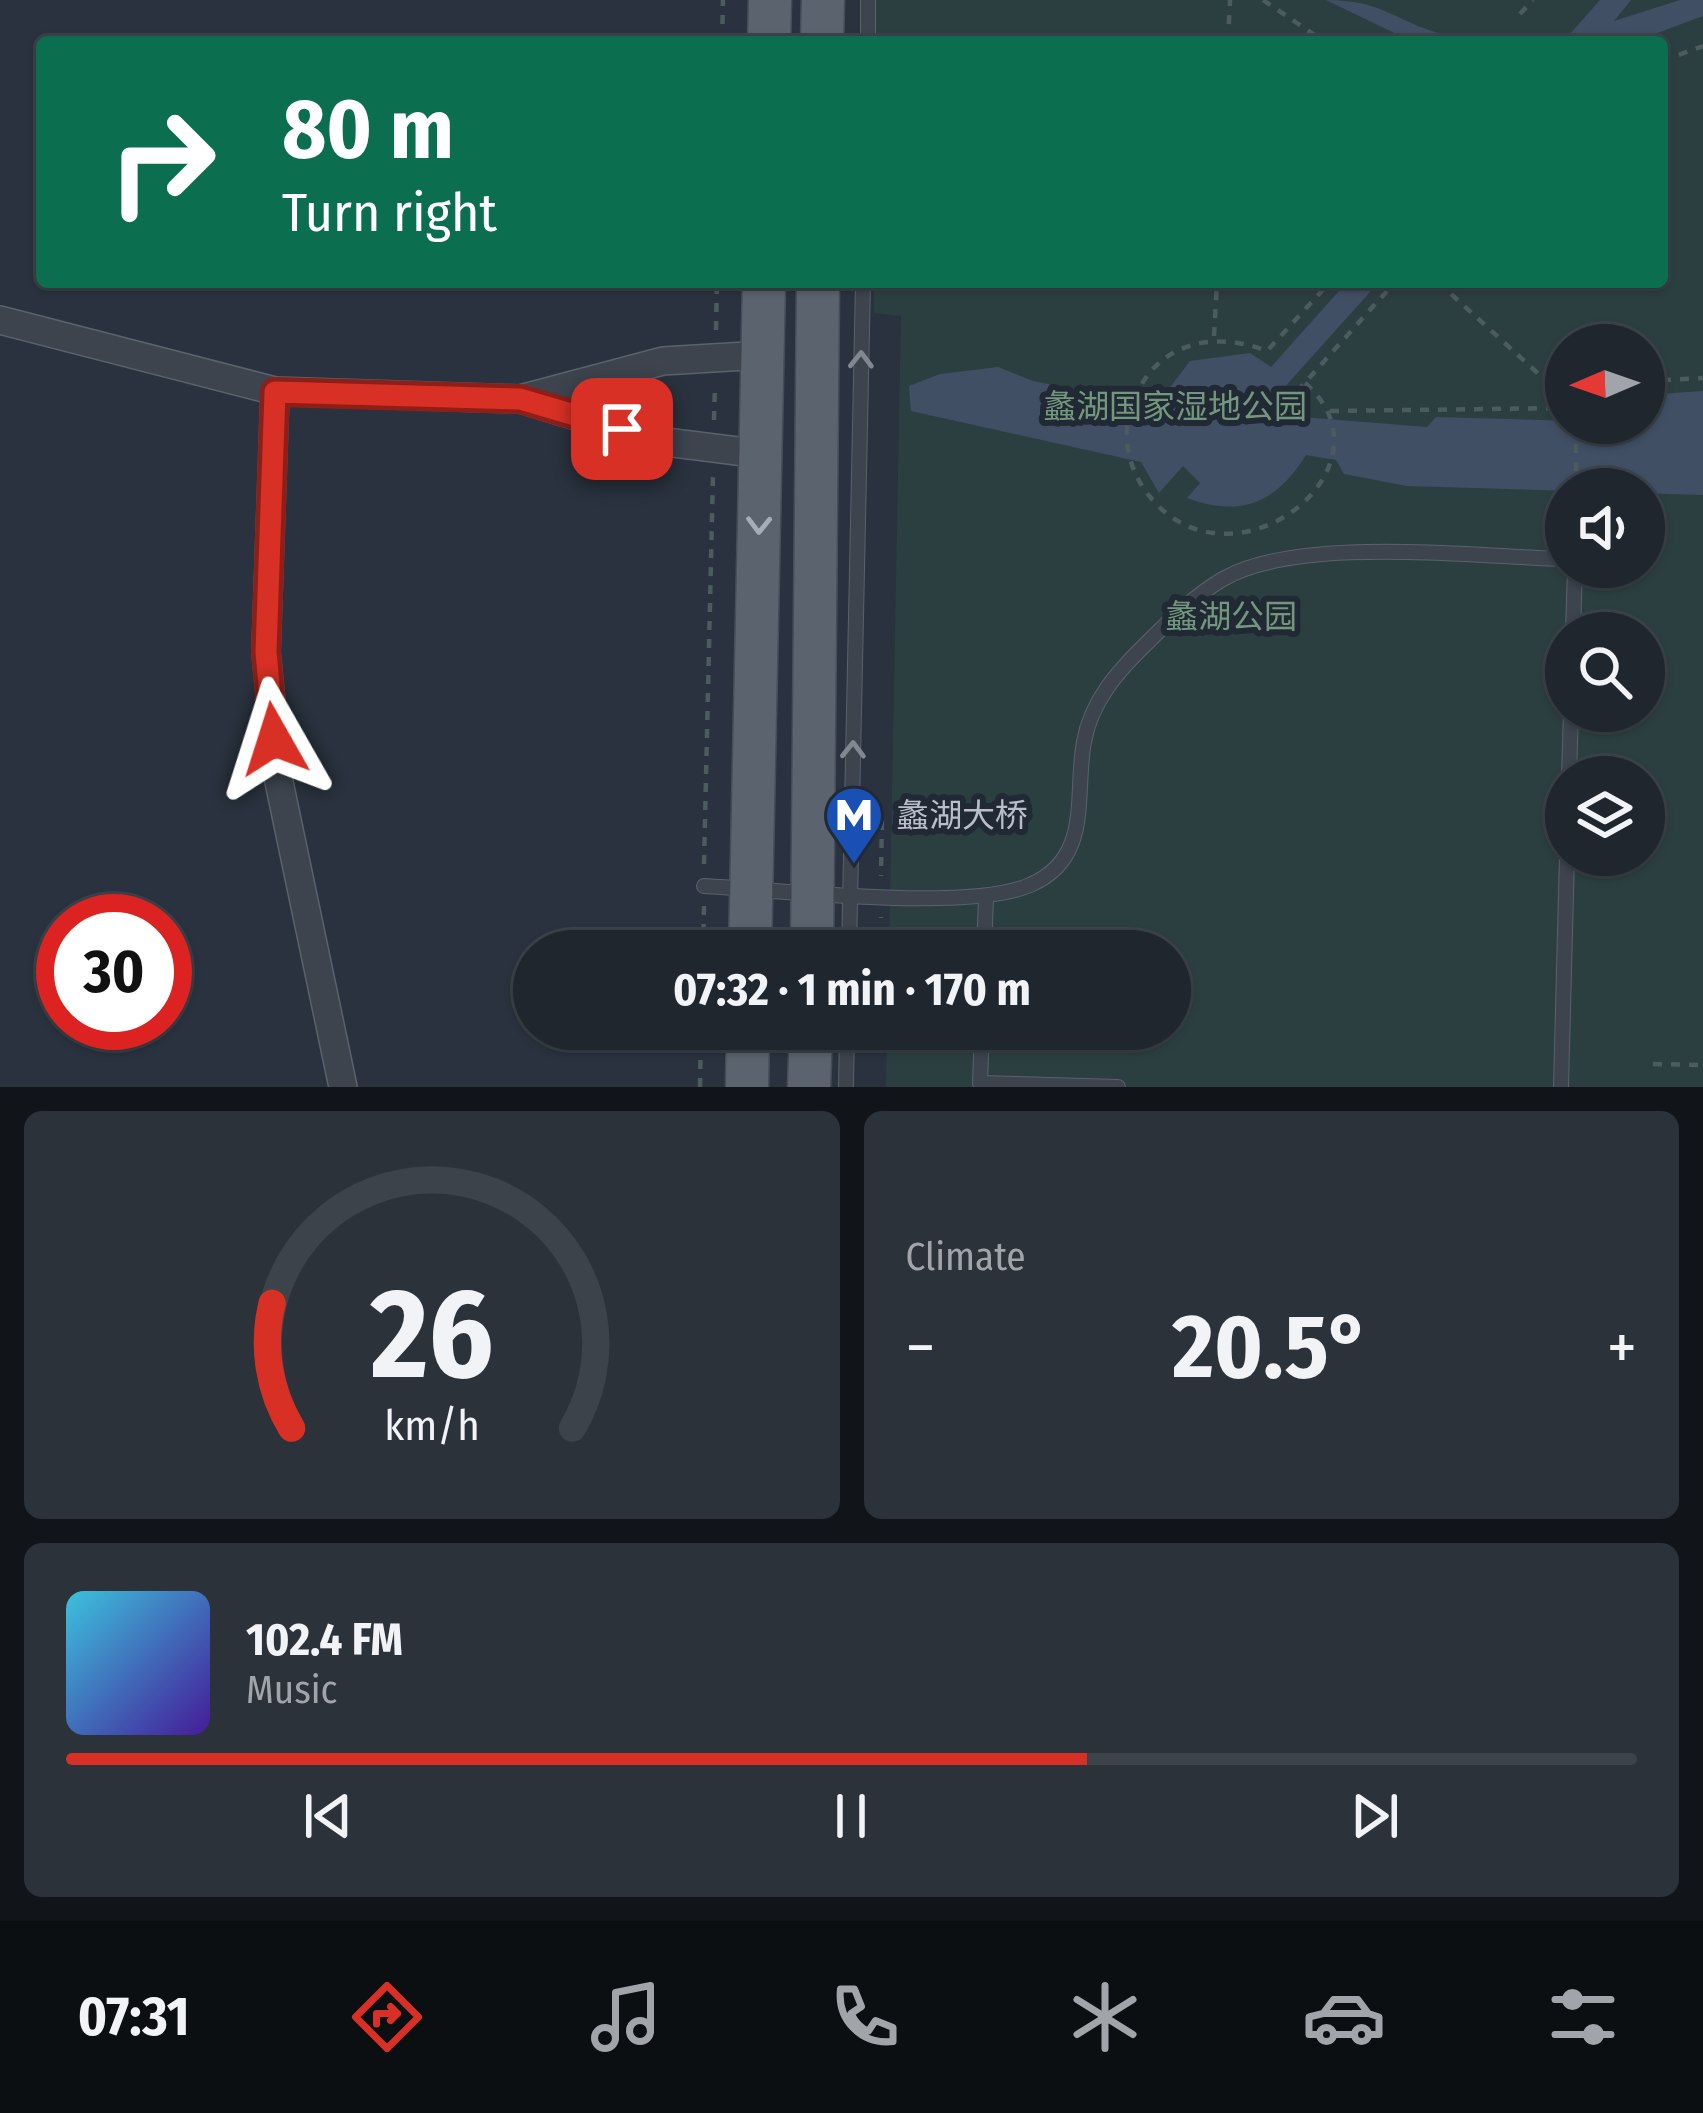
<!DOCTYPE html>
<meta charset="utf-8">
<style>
body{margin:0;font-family:"Fira Sans Condensed","Noto Sans SC",sans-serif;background:#2c323a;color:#f1f3f6;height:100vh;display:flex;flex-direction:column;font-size:45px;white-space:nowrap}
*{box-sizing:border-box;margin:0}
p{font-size:39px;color:#a1a5aa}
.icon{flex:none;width:66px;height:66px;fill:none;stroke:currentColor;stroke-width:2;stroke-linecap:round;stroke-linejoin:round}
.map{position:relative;height:1087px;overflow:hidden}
.panel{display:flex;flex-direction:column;gap:24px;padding:24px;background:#111519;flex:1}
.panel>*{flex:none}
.hud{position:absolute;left:36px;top:36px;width:1632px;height:252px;border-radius:12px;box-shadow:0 3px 9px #0004,0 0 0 3px #3c434a;background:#0b6e4f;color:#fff;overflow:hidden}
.needle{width:78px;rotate:268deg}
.buttons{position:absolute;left:1545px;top:324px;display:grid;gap:24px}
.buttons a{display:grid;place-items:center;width:120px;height:120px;border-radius:50%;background:#1f262e;box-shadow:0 3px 9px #0004,0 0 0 3px #3c434a;font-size:60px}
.speed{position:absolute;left:36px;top:894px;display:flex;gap:24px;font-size:60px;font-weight:700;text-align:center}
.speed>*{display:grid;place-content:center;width:156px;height:156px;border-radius:50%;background:#1f262e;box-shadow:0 3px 9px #0004,0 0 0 3px #3c434a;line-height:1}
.speed .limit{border:18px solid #d22;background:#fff;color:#111}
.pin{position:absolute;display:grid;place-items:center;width:102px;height:102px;color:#fff;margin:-51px;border-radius:24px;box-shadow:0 6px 18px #0006}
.me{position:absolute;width:132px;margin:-66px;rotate:354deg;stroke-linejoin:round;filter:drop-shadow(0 0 9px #0008)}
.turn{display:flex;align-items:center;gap:42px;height:252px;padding:0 48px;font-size:54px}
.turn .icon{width:156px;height:156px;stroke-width:2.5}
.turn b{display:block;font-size:84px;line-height:102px}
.big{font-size:90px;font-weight:700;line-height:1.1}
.panel .widget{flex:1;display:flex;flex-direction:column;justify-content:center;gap:18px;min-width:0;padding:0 42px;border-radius:18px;background:#2c323a}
.panel .dial{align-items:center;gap:0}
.dial svg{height:312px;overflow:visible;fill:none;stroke:#3c434a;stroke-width:7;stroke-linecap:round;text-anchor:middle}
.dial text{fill:#f1f3f6;stroke:none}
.song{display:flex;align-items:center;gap:36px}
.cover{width:144px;height:144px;border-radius:18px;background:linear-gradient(135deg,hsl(190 70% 55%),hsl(260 70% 35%))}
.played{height:12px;border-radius:6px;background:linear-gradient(90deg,#d93025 65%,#3c434a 65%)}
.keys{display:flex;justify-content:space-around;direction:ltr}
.heat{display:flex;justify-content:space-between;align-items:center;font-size:66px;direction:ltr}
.panel .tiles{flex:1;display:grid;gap:24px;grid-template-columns:1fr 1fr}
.widget:last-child{grid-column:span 2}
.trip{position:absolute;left:513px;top:930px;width:678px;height:120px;border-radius:60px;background:#1f262e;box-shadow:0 3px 9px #0004,0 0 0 3px #3c434a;font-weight:700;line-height:120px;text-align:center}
.tab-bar{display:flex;height:192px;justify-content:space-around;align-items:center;background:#0c0f12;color:#a1a5aa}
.tab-bar .icon{width:84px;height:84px}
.tab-bar .active{color:#d93025}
.tab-bar b{font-size:54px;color:#f1f3f6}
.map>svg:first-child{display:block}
.green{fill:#2c3f40;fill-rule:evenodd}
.water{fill:#414f65}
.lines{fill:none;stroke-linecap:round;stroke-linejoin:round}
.lane-casing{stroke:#5a626c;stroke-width:16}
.street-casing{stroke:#5a626c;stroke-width:30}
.primary-casing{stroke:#464d58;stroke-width:45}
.path{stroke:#4b5b5e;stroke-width:4.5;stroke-dasharray:9 9;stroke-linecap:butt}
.lane{stroke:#3d444e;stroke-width:14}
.street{stroke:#3d444e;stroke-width:27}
.primary{stroke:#5b636e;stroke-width:42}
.oneway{stroke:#818892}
.oneway2{stroke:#a6adb7}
.route-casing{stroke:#8d1f18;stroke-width:30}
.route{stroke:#d93025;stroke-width:21}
.labels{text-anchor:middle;stroke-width:12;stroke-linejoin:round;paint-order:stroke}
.park-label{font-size:33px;fill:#73977c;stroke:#212934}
.poi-label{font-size:33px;fill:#b9bfc9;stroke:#212934;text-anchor:start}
</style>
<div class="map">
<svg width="1703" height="1087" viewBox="0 0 1703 1087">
<rect width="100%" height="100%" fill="#29323e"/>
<!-- green -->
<path class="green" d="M 874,0 L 1703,0 L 1703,1087 L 886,1087 L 887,1029 L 1170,1029 L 1170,951 L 889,951 L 901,316 L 874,313 L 874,282 L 1662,282 L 1662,42 L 874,42 ZM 1566,345 L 1644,345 L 1644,423 L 1566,423 ZM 1566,489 L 1644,489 L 1644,567 L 1566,567 ZM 1566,633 L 1644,633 L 1644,711 L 1566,711 ZM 1566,777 L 1644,777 L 1644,855 L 1566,855 Z"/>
<!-- water -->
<g class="water">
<path d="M 1326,0 C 1382,0 1393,20 1441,34 C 1480,45 1524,42 1563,42 L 1600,0 L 1631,0 L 1614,21 L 1680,0 L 1703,0 L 1703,16 L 1633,42 L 1413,42 Z"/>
<path d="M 1347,282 L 1379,282 L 1273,400 L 1288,416 L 1427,427 L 1436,417 L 1644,423 L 1645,395 L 1703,391 L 1703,495 L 1407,486 L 1344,474 L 1336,460 L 1306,455 C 1276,503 1241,518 1187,498 L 1200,483 L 1183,466 L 1159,493 L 1141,462 L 911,411 L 909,386 L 940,374 L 998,367 L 1033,381 L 1156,406 L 1190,361 L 1250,353 L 1271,367 Z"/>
</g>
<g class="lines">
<!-- lane casing -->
<g class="lane-casing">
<g id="lane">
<path d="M 868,42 L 868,0"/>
<path d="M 1573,633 L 1575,567"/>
<path d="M 1569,777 L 1571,711"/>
<path d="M 704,886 C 778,890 969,912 1030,885 C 1093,858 1074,795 1084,742 C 1091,701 1118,671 1147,643 C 1170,620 1194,596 1223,579 C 1299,535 1476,557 1566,559"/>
<path d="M 849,951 L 863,282"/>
<path d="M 984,951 L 986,898"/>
<path d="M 982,1029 L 980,1083 L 1118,1087"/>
<path d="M 846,1087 L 847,1029"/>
<path d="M 1561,1087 L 1567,855"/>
</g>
</g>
<!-- street casing -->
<g class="street-casing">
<g id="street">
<path d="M 0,320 L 275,391 L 520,399"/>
<path d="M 275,391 L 266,652 L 279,782 L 343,1087"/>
<path d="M 761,454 L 658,441 L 520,399 L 663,361 L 763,355"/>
</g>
</g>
<!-- primary casing -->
<g class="primary-casing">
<g id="primary">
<path d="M 769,42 L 770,0"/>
<path d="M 822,42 L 823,0"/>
<path d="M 750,951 L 764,282"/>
<path d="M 812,951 L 818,282"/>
<path d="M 747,1087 L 748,1029"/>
<path d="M 809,1087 L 811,1029"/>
</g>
</g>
<!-- path -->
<g class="path">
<path d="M 1263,0 L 1325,42"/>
<path d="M 1520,14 L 1533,0"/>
<path d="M 722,42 L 723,0"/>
<path d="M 1228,42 L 1230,0"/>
<path d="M 1662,61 L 1703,46"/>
<path d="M 1438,282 L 1566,399"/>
<path d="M 716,330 L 717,282"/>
<path d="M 1214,336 L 1217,282"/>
<path d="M 1644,381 L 1703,378"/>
<path d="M 1305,383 C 1404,469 1225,605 1144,489 C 1129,467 1122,437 1130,411 C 1149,346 1208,328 1267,351 L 1330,282"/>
<path d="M 1285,405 L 1395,282"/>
<path d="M 1330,411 L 1566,408"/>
<path d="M 714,420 L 715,384"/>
<path d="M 1576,489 L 1576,423"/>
<path d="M 871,814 L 882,814 L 881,876"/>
<path d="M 704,864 L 713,474"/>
<path d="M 871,945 L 880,945 L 881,917"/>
<path d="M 703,951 L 704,906"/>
<path d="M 1653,1064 L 1703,1065"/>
<path d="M 700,1087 L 701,1029"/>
</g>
<!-- lane -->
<use href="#lane" class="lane"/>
<!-- street -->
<use href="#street" class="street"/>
<!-- primary -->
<use href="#primary" class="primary"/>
</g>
<!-- one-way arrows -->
<defs><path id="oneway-chevron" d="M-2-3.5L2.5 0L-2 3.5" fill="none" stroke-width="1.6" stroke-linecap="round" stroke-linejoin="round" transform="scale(3)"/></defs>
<g class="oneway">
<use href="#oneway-chevron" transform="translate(861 360) rotate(-89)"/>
<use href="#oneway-chevron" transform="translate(853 750) rotate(-89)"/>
</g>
<use class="oneway2" href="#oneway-chevron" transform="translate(759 525) rotate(91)"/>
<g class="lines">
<!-- route casing -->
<g class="route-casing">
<path id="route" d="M 274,739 L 266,652 L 275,392 L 520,399 L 622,429"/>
</g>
<!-- route -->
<use href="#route" class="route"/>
</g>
<!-- icons -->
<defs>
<g id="metro-pin" transform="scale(3)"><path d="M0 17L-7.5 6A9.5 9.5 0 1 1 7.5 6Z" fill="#1a4fb4" stroke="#212934"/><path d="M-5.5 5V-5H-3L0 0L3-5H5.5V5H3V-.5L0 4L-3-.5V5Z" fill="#fff"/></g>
</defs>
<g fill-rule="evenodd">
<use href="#metro-pin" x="854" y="815"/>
</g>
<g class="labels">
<!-- park labels -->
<g class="park-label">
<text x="1175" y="418">蠡湖国家湿地公园</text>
<text x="1231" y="628">蠡湖公园</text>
</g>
<!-- poi labels -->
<g class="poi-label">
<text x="896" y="827">蠡湖大桥</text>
</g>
</g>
</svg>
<div class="buttons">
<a><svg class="needle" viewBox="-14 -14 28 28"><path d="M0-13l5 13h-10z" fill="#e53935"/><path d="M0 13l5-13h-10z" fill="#a1a5aa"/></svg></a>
<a><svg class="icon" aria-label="sound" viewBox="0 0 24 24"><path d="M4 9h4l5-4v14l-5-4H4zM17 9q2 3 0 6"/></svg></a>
<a><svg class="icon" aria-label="search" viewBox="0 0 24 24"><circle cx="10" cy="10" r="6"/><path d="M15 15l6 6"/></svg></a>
<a><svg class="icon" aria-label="layers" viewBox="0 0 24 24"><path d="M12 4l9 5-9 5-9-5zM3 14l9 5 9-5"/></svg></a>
</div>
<div class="speed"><div class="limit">30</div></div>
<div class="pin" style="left:622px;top:429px;background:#d93025"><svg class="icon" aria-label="arrive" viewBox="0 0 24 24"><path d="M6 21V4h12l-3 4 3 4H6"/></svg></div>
<svg class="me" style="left:274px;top:739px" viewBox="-20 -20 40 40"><path d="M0-17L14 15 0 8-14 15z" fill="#d93025" stroke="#fff" stroke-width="4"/></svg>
<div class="trip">07:32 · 1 min · 170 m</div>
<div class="hud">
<div class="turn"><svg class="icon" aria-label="right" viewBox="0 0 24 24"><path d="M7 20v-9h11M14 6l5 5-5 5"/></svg><div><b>80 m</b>Turn right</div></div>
</div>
</div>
<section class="panel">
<div class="tiles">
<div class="widget dial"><svg viewBox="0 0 100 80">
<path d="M14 69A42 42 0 1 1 86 69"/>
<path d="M14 69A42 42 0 0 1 9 37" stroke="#d93025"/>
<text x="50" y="56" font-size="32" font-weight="700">26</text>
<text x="50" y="72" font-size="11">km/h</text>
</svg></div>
<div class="widget"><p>Climate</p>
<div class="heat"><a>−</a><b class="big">20.5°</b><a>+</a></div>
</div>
<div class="widget">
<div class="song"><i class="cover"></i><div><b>102.4 FM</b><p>Music</p></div></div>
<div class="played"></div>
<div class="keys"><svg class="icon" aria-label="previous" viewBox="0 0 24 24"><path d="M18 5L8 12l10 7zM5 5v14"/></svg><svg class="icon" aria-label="pause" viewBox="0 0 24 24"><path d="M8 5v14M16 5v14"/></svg><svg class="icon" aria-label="next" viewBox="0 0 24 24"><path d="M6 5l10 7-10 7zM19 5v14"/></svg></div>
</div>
</div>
</section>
<nav class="tab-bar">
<b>07:31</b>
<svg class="icon active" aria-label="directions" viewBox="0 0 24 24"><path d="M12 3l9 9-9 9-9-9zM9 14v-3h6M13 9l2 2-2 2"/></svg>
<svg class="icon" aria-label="music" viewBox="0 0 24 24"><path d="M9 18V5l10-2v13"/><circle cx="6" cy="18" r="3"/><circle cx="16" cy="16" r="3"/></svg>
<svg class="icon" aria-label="phone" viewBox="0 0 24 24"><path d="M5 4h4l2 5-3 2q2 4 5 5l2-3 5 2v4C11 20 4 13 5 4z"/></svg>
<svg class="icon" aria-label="climate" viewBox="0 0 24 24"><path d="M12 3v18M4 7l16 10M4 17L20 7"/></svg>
<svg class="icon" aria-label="car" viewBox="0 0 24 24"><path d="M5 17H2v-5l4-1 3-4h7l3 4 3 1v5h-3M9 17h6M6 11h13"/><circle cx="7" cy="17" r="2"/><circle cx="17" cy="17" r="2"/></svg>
<svg class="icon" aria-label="filters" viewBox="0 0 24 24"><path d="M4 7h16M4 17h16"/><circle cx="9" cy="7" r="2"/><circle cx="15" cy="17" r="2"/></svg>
</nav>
